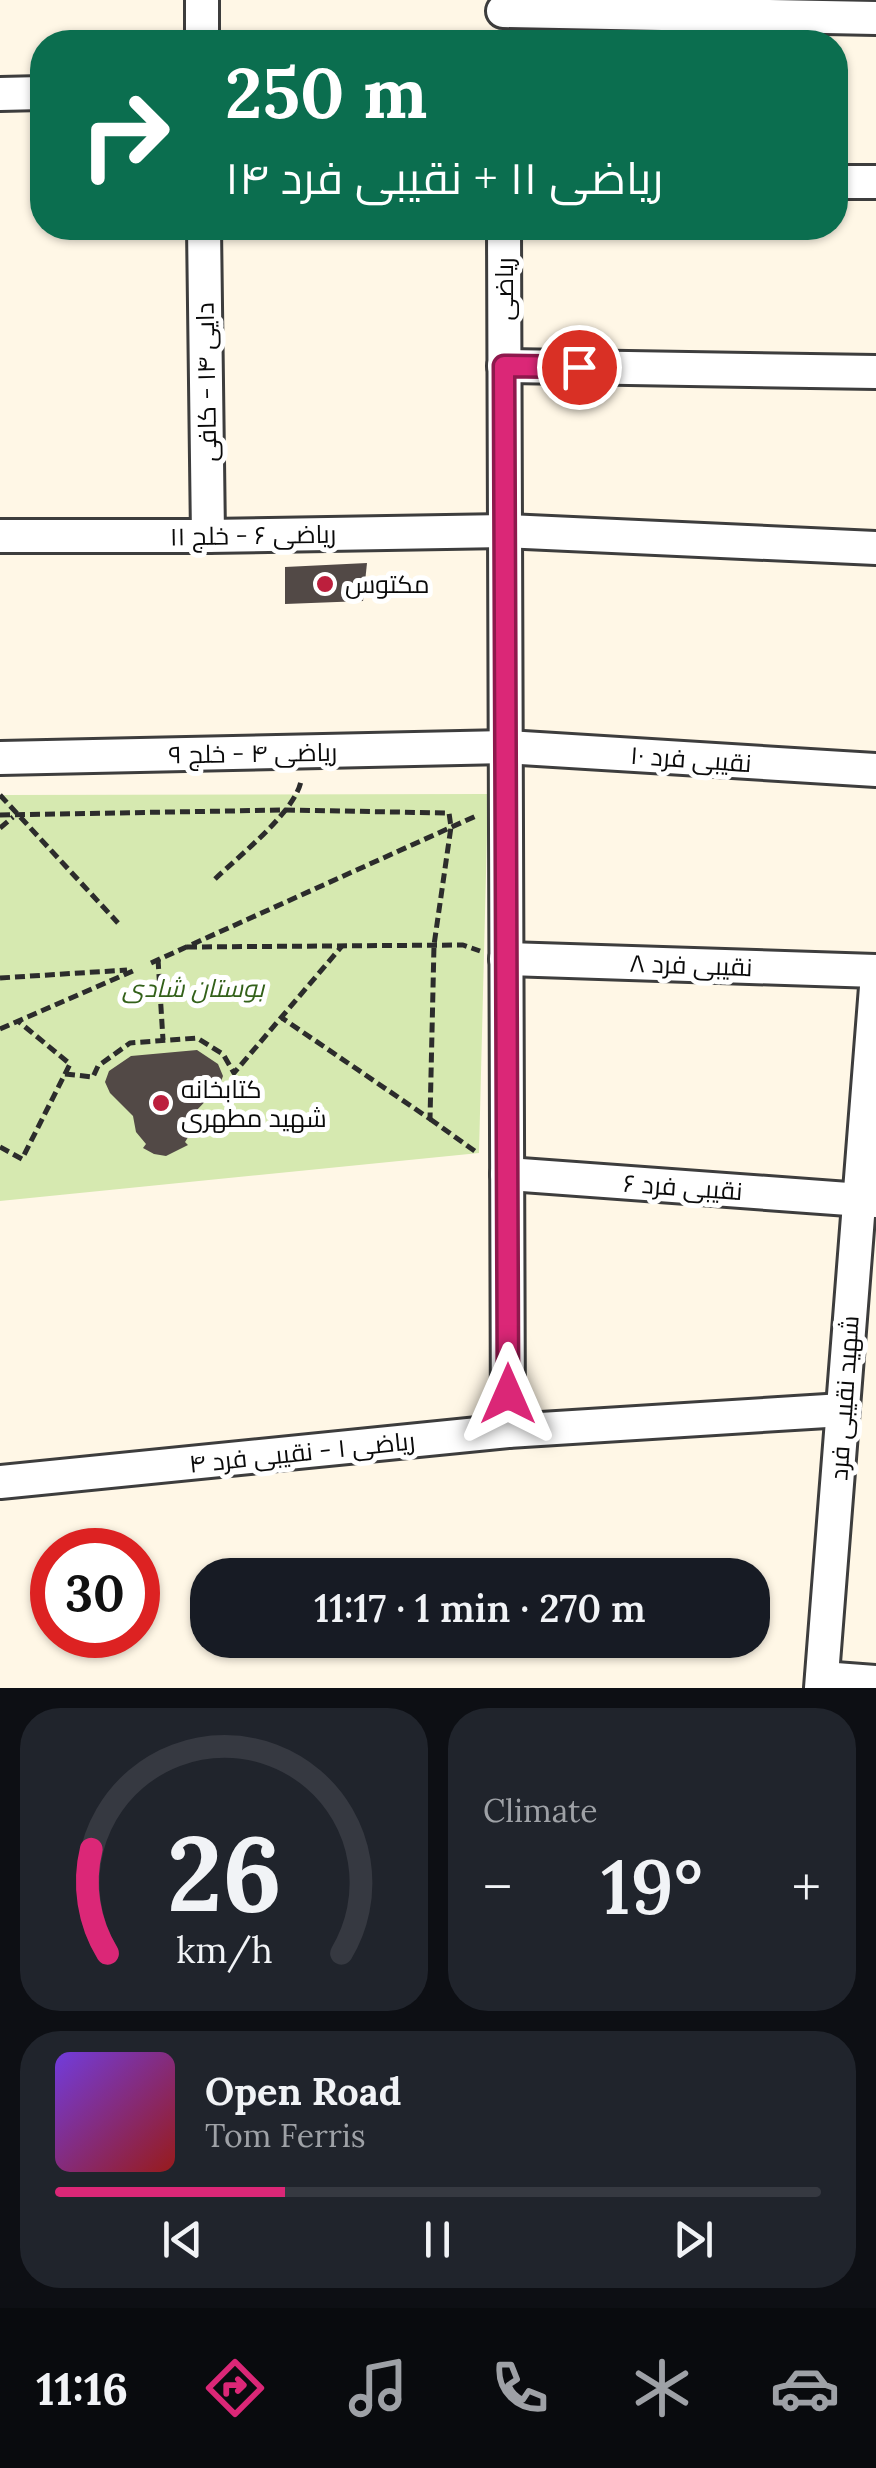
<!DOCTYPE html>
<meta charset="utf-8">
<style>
body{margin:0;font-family:Lora,Cairo,serif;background:#20242c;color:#f1f3f6;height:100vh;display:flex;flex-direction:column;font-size:38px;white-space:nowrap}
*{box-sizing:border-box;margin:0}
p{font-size:32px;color:#9ea1a6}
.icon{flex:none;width:55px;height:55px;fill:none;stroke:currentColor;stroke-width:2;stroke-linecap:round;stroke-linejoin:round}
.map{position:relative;height:1688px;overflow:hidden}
.details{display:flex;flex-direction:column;gap:20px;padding:20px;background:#0d0f14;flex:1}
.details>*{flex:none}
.banner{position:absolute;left:30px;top:30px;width:818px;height:210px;border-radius:40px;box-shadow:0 2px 8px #0004;background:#0b6e4f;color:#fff;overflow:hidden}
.speed{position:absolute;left:30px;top:1528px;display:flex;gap:20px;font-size:50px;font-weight:700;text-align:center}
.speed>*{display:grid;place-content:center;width:130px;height:130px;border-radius:50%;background:#171b24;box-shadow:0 2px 8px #0004;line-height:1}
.speed .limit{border:15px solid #d22;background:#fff;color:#111}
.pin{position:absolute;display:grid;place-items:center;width:85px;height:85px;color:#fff;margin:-42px;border:5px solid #fff;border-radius:50%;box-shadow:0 2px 10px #0007}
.me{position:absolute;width:110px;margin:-55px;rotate:0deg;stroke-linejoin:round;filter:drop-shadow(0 0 8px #0008)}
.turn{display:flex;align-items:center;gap:35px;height:210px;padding:0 30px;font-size:45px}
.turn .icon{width:130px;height:130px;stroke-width:2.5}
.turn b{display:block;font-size:70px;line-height:85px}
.big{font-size:75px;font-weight:600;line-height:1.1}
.details .widget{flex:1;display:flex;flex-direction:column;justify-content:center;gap:15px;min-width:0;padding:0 35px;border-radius:40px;background:#20242c}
.details .dial{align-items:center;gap:0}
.dial svg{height:260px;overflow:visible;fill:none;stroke:#363941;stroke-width:7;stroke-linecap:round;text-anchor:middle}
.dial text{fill:#f1f3f6;stroke:none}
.song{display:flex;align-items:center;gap:30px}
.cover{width:120px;height:120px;border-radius:15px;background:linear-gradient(135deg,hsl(260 70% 55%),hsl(0 70% 35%))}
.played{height:10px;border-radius:5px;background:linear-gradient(90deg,#db2777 30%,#363941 30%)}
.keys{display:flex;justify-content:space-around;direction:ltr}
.heat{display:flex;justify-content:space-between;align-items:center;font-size:55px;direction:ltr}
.details .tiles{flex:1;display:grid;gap:20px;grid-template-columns:1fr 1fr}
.widget:last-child{grid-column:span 2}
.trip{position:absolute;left:190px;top:1558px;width:580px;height:100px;border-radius:40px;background:#171b24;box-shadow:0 2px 8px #0004;font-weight:600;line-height:100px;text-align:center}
.menu{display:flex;height:160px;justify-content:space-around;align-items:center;background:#090b0e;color:#9ea1a6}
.menu .icon{width:70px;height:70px}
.menu .on{color:#db2777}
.menu b{font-size:45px;color:#f1f3f6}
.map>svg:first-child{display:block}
.green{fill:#d6e9b0}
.building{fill:#524946}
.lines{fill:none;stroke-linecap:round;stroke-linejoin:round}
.minor-casing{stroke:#3d3d3d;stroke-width:38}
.path{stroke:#2c2c2c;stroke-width:5;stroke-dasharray:10 5;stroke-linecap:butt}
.minor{stroke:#fff;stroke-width:32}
.route-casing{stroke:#8e194d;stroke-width:25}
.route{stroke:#db2777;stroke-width:18}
.poi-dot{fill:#bc1f3d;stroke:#fff;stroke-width:4}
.labels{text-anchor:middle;stroke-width:10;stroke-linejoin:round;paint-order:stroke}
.street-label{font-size:25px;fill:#0a0a0a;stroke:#fff}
.poi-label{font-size:25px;fill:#0a0a0a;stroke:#fff;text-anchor:start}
.park-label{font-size:25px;font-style:italic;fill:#33611a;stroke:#fff}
</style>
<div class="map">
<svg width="876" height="1688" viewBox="0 0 876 1688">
<rect width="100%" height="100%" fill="#fff7e6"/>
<!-- green -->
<path class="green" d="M 488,794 L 479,1153 L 0,1201 L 0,795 Z"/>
<!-- building -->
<g class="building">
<path d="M 367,563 L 363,601 L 285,604 L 285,567 Z"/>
<path d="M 197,1050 L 218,1064 L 223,1076 L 219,1087 L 195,1112 L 194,1128 L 185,1142 L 188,1145 L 166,1156 L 154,1154 L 143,1148 L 146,1144 L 136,1132 L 133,1116 L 110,1093 L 105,1082 L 109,1071 L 131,1056 Z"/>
</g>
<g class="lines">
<!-- minor casing -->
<g class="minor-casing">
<g id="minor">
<path d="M 202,0 L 202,42"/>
<path d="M 503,11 L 876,18"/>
<path d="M 0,94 L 42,93"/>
<path d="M 835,182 L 876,182"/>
<path d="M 204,228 L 208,536"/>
<path d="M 504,228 L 508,1431"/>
<path d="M 504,366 L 876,372"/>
<path d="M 0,536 L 208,536 L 505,531 L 876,548"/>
<path d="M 0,758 L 506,747 L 876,770"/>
<path d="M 506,959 L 876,971"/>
<path d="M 507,1174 L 876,1201"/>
<path d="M 0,1482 L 508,1431 L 843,1410"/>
<path d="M 822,1678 L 876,1682"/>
<path d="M 821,1688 L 876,987"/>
</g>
</g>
<!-- path -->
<g class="path">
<path d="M 0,795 L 118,923"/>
<path d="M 0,815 L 285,810 L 449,813 L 451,827 L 434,945 L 430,1119 L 282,1018"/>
<path d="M 0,828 L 13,817"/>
<path d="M 215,879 C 239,856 295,812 301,781"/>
<path d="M 187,947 L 463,945 L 480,951"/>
<path d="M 158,959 L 163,1040"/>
<path d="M 151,963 L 476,816"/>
<path d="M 0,978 L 127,970"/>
<path d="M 0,1029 L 135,970"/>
<path d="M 65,1074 L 93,1077 L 98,1066 L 130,1043 L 197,1038 L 223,1054 L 234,1073 L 342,946"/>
<path d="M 430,1119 L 476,1152"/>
<path d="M 0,1147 L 22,1159 L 70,1064 L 18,1021"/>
</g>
<!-- minor -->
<use href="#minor" class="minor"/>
</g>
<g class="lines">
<!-- route casing -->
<g class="route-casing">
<path id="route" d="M 508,1394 L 504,366 L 579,367"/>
</g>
<!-- route -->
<use href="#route" class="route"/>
</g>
<!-- markers -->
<g class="poi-dot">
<circle cx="325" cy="584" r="10"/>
<circle cx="161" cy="1103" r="10"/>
</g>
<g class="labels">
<!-- street labels -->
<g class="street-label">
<text transform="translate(504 289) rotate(-90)" y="9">ریاضی</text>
<text transform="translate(206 382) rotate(-91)" y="9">دایی ۱۴ - کافی</text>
<text transform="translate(253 535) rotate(-1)" y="9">ریاضی ۶ - خلج ۱۱</text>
<text transform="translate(253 753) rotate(-1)" y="9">ریاضی ۴ - خلج ۹</text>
<text transform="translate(691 759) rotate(4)" y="9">نقیبی فرد ۱۰</text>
<text transform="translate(691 965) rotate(2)" y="9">نقیبی فرد ۸</text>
<text transform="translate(683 1187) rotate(4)" y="9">نقیبی فرد ۶</text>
<text transform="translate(844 1398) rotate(-86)" y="9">شهید نقیبی فرد</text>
<text transform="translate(302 1452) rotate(-6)" y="9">ریاضی ۱ - نقیبی فرد ۴</text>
</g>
<!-- poi labels -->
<g class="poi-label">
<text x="345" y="593">مکتوس</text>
<text x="181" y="1098">کتابخانه<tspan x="181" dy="29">شهید مطهری</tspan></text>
</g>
<!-- park labels -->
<g class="park-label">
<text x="193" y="997">بوستان شادی</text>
</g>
</g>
</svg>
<div class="speed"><div class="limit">30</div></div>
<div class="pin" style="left:579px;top:367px;background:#d93025"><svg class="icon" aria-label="arrive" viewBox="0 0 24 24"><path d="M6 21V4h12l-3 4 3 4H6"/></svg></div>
<svg class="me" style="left:508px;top:1394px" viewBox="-20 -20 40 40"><path d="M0-17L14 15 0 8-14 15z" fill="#db2777" stroke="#fff" stroke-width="4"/></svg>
<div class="trip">11:17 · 1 min · 270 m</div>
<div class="banner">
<div class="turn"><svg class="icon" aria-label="right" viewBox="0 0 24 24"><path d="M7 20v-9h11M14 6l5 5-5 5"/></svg><div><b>250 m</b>ریاضی ۱۱ + نقیبی فرد ۱۴</div></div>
</div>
</div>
<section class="details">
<div class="tiles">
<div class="widget dial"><svg viewBox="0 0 100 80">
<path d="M14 69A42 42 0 1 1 86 69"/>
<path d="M14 69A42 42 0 0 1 9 37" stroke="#db2777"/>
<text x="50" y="56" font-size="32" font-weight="700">26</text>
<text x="50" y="72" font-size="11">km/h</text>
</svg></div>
<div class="widget"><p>Climate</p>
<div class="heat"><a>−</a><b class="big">19°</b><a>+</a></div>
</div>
<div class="widget">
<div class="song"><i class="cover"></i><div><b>Open Road</b><p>Tom Ferris</p></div></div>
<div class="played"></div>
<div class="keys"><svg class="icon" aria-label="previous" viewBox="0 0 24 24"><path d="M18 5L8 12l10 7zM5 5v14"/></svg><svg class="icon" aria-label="pause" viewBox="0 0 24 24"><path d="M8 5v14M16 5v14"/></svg><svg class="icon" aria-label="next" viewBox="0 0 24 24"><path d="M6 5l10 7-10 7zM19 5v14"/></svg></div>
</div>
</div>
</section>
<nav class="menu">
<b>11:16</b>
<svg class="icon on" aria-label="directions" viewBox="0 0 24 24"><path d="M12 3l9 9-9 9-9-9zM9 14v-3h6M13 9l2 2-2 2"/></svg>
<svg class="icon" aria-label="music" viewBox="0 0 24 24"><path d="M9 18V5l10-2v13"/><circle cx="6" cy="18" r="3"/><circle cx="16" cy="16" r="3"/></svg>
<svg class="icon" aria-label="phone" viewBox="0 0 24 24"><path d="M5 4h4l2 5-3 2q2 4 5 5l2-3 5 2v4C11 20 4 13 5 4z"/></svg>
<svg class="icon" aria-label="climate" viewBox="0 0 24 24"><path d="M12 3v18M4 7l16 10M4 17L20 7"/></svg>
<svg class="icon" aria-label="car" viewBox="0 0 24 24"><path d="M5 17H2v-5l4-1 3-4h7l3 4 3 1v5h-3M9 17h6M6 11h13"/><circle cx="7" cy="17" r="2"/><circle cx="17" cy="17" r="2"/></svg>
</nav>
